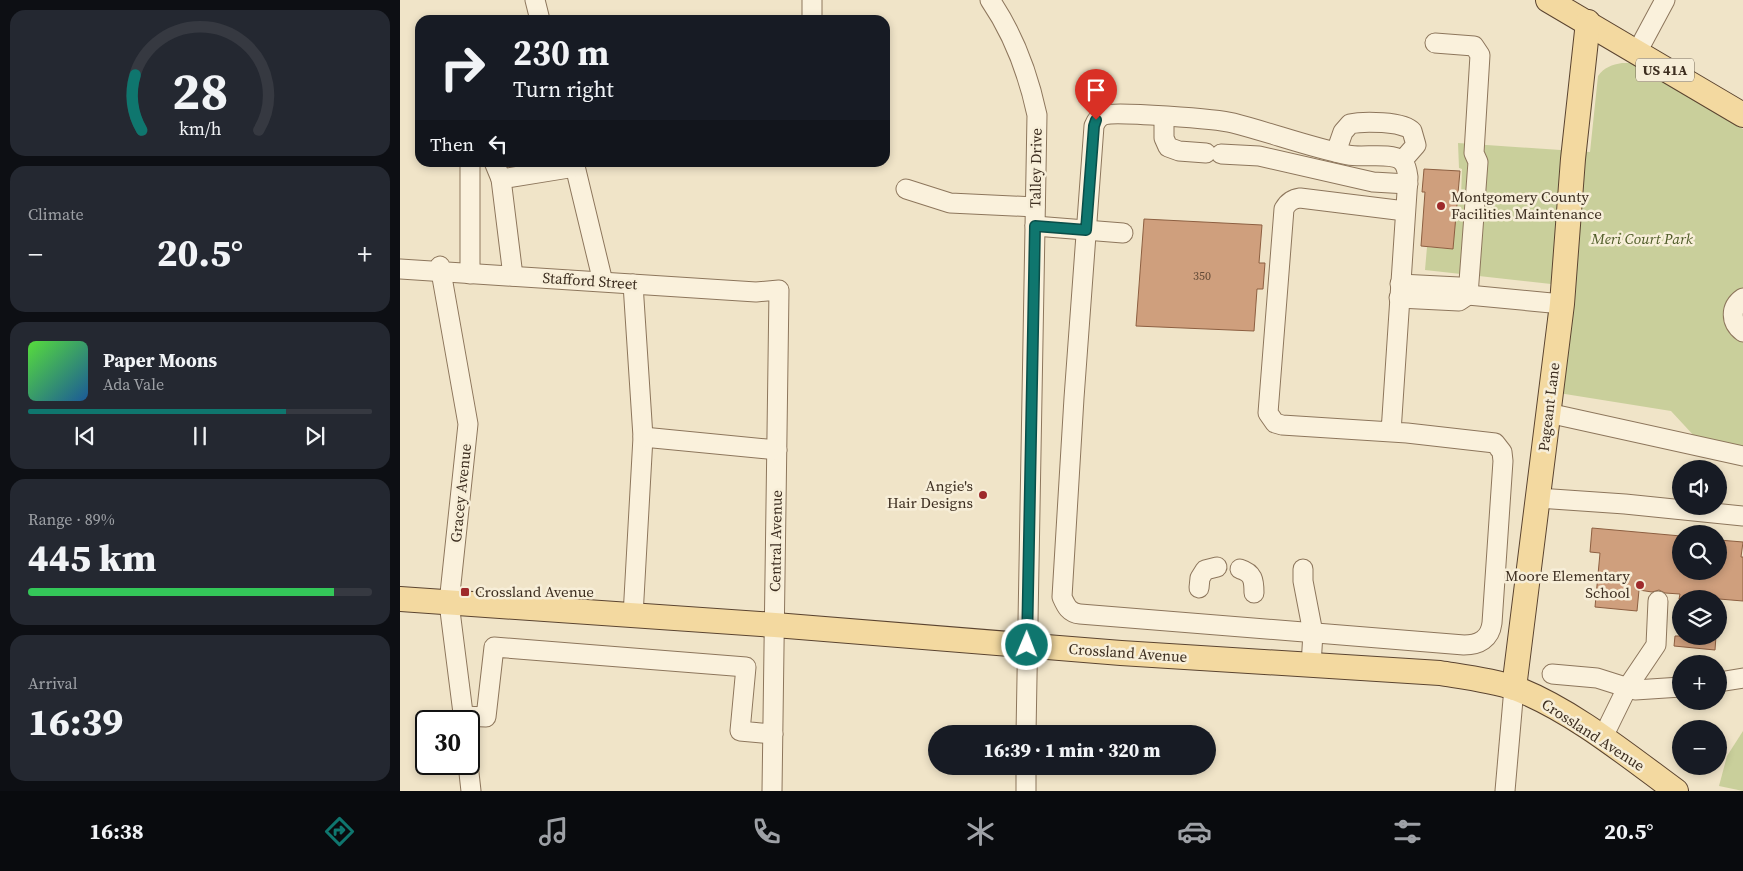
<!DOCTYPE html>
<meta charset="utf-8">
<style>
body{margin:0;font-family:"Source Serif 4",serif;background:#242831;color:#f1f3f6;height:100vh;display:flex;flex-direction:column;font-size:19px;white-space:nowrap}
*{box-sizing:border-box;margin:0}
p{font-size:16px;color:#9ea1a6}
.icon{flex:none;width:28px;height:28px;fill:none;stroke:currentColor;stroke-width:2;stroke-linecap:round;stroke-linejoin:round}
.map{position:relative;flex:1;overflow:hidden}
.drawer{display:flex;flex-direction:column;gap:10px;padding:10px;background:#0d0f14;width:400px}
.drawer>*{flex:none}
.banner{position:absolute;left:15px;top:15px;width:475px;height:152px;border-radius:15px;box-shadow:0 2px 8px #0003;background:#171b24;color:#f1f3f6;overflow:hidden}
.buttons{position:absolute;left:1272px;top:460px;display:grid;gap:10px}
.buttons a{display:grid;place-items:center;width:55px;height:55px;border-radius:50%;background:#171b24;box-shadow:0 2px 8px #0003;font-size:25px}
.speed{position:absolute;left:15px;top:710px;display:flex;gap:10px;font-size:25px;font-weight:700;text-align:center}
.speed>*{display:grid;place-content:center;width:65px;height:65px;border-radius:50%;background:#171b24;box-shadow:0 2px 8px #0003;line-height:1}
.speed .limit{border:2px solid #111;border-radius:8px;background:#fff;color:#111}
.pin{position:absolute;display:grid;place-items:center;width:42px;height:42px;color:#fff;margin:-51px -21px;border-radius:50% 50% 50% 0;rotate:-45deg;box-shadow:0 0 5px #0007}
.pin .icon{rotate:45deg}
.me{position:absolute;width:55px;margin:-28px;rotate:1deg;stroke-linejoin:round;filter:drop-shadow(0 0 4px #0008)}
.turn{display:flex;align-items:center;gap:18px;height:105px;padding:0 15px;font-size:22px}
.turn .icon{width:65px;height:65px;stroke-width:2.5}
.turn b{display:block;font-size:35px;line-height:42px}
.then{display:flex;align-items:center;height:48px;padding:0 15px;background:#0003;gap:10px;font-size:19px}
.big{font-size:38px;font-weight:800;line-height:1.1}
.drawer .card{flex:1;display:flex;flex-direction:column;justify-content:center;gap:8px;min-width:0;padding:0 18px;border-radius:15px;background:#242831}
.drawer .dial{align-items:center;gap:0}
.dial svg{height:130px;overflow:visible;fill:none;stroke:#363941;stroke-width:7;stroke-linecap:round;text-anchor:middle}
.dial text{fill:#f1f3f6;stroke:none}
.song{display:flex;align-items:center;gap:15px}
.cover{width:60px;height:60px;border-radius:8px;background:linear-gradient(135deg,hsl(110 70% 55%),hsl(210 70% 35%))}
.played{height:5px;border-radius:2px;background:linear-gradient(90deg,#0f766e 75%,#363941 75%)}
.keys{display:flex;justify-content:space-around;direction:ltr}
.heat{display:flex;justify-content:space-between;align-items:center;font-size:28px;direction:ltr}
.charge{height:8px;border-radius:4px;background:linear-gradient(90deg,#34c759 89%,#363941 0)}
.trip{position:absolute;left:528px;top:725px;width:288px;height:50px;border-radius:25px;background:#171b24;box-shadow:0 2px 8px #0003;font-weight:800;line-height:50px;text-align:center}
.tabs{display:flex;height:80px;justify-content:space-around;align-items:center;background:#090b0e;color:#9ea1a6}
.tabs .icon{width:35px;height:35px}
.tabs .selected{color:#0f766e}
.tabs b{font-size:22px;color:#f1f3f6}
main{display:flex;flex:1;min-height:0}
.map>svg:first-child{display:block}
.green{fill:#c9cf9b}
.building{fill:#cf9f7d;stroke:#8d5f41}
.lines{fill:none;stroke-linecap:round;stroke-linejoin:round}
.minor-casing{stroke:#8d765c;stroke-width:21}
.major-casing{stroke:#5b4430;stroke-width:26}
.minor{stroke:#faf1dc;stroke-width:19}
.major{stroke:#f3d9a0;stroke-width:24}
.route-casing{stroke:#0a4d48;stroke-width:12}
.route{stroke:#0f766e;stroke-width:9}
.poi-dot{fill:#9e2a2b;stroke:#f7eed8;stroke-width:2}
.labels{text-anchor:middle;stroke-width:5;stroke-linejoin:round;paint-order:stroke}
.number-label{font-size:12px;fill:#624a37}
.shield{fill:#f7eed8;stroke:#756857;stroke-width:1}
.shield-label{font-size:14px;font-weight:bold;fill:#3d2e20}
.street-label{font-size:15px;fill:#3d2e20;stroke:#f7eed8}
.poi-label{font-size:15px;fill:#3d2e20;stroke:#f7eed8;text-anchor:start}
.park-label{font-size:15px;font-style:italic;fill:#4d5a26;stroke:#f7eed8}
</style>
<main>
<section class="drawer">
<div class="card dial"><svg viewBox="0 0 100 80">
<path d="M14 69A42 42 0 1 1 86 69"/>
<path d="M14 69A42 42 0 0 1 10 35" stroke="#0f766e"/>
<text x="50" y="56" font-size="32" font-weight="700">28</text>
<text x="50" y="72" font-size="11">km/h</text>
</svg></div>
<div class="card"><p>Climate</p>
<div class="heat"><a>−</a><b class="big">20.5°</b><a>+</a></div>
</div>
<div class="card">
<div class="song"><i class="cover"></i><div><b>Paper Moons</b><p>Ada Vale</p></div></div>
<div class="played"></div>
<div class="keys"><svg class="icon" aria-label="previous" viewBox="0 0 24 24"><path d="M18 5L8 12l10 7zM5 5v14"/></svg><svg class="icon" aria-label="pause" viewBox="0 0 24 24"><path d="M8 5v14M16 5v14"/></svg><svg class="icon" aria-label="next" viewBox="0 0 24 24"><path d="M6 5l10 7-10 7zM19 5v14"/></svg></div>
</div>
<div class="card"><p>Range · 89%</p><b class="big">445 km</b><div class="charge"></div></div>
<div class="card"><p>Arrival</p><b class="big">16:39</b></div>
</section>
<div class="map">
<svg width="1343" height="791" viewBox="0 0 1343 791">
<rect width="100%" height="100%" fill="#f0e4c8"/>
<!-- green -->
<g class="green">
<path d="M 1222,63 L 1232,63 L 1343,129 L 1343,450 L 1296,438 L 1271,411 L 1140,390 L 1151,284 L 1025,270 L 1027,247 L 1052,249 L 1058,197 L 1061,197 L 1062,169 L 1059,168 L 1058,143 L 1190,152 L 1198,76 C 1204,67 1212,65 1222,63 Z"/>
<path d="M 1343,731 L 1343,791 L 1319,786 L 1327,756 Z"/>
</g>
<!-- building -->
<g class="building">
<path d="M 1024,169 L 1060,171 L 1053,249 L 1021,246 L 1025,192 L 1022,192 Z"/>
<path d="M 744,219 L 862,225 L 859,263 L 865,263 L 863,289 L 857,289 L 854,331 L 736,326 Z"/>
<path d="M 1192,528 L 1281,536 L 1281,571 L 1319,571 L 1319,540 L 1343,542 L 1341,557 L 1343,557 L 1343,601 L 1319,599 L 1279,599 L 1280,594 L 1265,593 L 1259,590 L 1252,592 L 1239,590 L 1237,611 L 1195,607 L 1200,553 L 1190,552 Z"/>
<path d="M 1275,636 L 1316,636 L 1315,650 L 1274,646 Z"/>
</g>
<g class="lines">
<!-- minor casing -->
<g class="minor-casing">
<g id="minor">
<path d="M 135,0 L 140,20"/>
<path d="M 590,0 C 614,35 628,73 637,115 L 626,734"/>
<path d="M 412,20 L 412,0"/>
<path d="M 1035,43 L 1074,46 L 1080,55 L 1074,153 L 1078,162 L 1068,295"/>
<path d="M 1236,54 L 1265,0"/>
<path d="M 764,117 L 764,138 L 768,147 L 779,151 L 806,153"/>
<path d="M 936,152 L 943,132 L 950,124 C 962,121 1004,121 1012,131 L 1016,145 L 1002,161"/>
<path d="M 821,154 L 859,156 L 973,182 L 1008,184"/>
<path d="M 94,162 L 101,179"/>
<path d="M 174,162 L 202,278"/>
<path d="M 506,189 L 550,203 L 635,207"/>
<path d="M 635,226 L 723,233"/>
<path d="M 40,266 L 68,424 L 49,603 L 64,721"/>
<path d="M 0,269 L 356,292 L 379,290 L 372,791"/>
<path d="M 70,274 L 70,162"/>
<path d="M 113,276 L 101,179 L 175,167"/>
<path d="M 233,284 L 243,437 L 233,616"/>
<path d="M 1000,284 L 1059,287 L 1068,295 L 1162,304"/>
<path d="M 999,298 L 1059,301 L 1068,295"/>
<path d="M 1343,298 C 1330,307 1330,322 1343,332"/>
<path d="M 1148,413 L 1343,456"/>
<path d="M 991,432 L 1008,177 C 1007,170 1006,164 1001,160 C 990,152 962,158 948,155 C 909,147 872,133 833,123 C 818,119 715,111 704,115 C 698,117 696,121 694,126 L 674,398 L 662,597 C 666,606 669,613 680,614 L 1064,645 C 1079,645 1090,639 1092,623 L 1103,461 L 1102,452 L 1095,443 L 1007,433 L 882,425 L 875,423 L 868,413 L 884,209 C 888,202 892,199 900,198 L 1005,211"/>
<path d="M 243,437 L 377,450"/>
<path d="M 1138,498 L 1225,504 L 1343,516"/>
<path d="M 840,569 C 853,573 854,580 854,593"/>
<path d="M 903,569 L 903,581 L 913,633 L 911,665"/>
<path d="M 799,588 L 800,578 L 805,570 L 817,567"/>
<path d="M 1152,674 L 1197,678 L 1235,690 L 1281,687"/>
<path d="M 1319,682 L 1343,678"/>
<path d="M 63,716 L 86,717 L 94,647 L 346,667 L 340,731 L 373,734"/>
<path d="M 1202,739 L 1227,688 L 1256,645 L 1258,601"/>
<path d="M 68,764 L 71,791"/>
<path d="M 626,791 L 626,766"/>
<path d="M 1105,791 L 1114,688"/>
</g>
</g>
<!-- major casing -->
<g class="major-casing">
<g id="major">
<path d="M 1148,0 L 1343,115"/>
<path d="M 0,599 L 375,625 L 721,653 L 1040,673 C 1065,677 1091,680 1115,688 C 1172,710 1227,755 1276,791"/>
<path d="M 1114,688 L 1162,304 L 1173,159 L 1188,22"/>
</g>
</g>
<!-- minor -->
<use href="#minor" class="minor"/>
<!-- major -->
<use href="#major" class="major"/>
</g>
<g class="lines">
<!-- route casing -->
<g class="route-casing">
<path id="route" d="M 627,645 L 635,226 L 686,230 L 694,126 L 696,120"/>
</g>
<!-- route -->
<use href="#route" class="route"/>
</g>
<!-- markers -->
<g class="poi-dot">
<circle cx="1041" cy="206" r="5"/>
<circle cx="583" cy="495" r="5"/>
<circle cx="1240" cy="585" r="5"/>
<rect x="60" y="587" width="10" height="10" rx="2.5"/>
</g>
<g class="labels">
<!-- number labels -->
<g class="number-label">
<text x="802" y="280">350</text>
</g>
<!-- shield labels -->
<rect class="shield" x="1236" y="58.5" width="58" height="23" rx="4"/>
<g class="shield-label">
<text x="1265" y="75">US 41A</text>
</g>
<!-- street labels -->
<g class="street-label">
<text transform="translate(636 168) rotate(-89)" y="5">Talley Drive</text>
<text transform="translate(190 281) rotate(4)" y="5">Stafford Street</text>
<text transform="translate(1149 407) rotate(-83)" y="5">Pageant Lane</text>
<text transform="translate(61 493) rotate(-84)" y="5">Gracey Avenue</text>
<text transform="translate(376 541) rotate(-89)" y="5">Central Avenue</text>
<text transform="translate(728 653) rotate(4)" y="5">Crossland Avenue</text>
<text transform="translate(1193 735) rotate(33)" y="5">Crossland Avenue</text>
</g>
<!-- poi labels -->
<g class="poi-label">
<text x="1051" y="202">Montgomery County<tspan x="1051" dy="17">Facilities Maintenance</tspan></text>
<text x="573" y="491" text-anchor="end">Angie's<tspan x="573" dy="17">Hair Designs</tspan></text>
<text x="1230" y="581" text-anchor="end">Moore Elementary<tspan x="1230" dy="17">School</tspan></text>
<text x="75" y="597">Crossland Avenue</text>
</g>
<!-- park labels -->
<g class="park-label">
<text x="1242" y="244">Meri Court Park</text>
</g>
</g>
</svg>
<div class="buttons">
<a><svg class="icon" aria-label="sound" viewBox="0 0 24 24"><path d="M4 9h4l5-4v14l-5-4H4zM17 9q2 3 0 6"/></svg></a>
<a><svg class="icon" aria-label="search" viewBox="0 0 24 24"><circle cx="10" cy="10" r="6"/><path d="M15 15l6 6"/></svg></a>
<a><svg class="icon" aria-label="layers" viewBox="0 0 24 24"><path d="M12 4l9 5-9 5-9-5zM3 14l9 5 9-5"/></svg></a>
<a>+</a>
<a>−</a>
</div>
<div class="speed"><div class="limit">30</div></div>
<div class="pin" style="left:696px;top:120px;background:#d93025"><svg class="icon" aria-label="arrive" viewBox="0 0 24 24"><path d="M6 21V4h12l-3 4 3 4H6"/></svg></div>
<svg class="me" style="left:627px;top:645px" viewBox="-20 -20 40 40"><circle r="17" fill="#0f766e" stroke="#fff" stroke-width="3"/><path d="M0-11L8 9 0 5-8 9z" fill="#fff"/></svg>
<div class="trip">16:39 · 1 min · 320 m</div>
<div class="banner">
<div class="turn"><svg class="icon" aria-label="right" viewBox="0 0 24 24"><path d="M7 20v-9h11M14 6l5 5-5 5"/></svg><div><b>230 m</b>Turn right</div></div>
<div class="then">Then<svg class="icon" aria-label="left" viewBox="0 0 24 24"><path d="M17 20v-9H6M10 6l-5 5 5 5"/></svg></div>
</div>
</div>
</main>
<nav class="tabs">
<b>16:38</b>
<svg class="icon selected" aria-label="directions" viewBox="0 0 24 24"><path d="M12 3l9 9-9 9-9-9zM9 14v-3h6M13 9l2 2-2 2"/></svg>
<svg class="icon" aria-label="music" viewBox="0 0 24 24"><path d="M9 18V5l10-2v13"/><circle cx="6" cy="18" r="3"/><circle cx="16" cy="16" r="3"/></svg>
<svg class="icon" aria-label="phone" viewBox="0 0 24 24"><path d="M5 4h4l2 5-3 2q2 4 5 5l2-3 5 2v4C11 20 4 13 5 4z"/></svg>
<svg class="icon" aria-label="climate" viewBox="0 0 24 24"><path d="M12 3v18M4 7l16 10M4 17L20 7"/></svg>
<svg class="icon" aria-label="car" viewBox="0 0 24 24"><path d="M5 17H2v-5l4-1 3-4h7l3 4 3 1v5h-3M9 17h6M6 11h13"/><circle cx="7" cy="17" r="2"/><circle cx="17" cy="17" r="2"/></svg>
<svg class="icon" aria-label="filters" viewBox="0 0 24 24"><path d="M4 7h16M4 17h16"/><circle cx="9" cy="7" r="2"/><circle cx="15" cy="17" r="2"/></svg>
<b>20.5°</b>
</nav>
